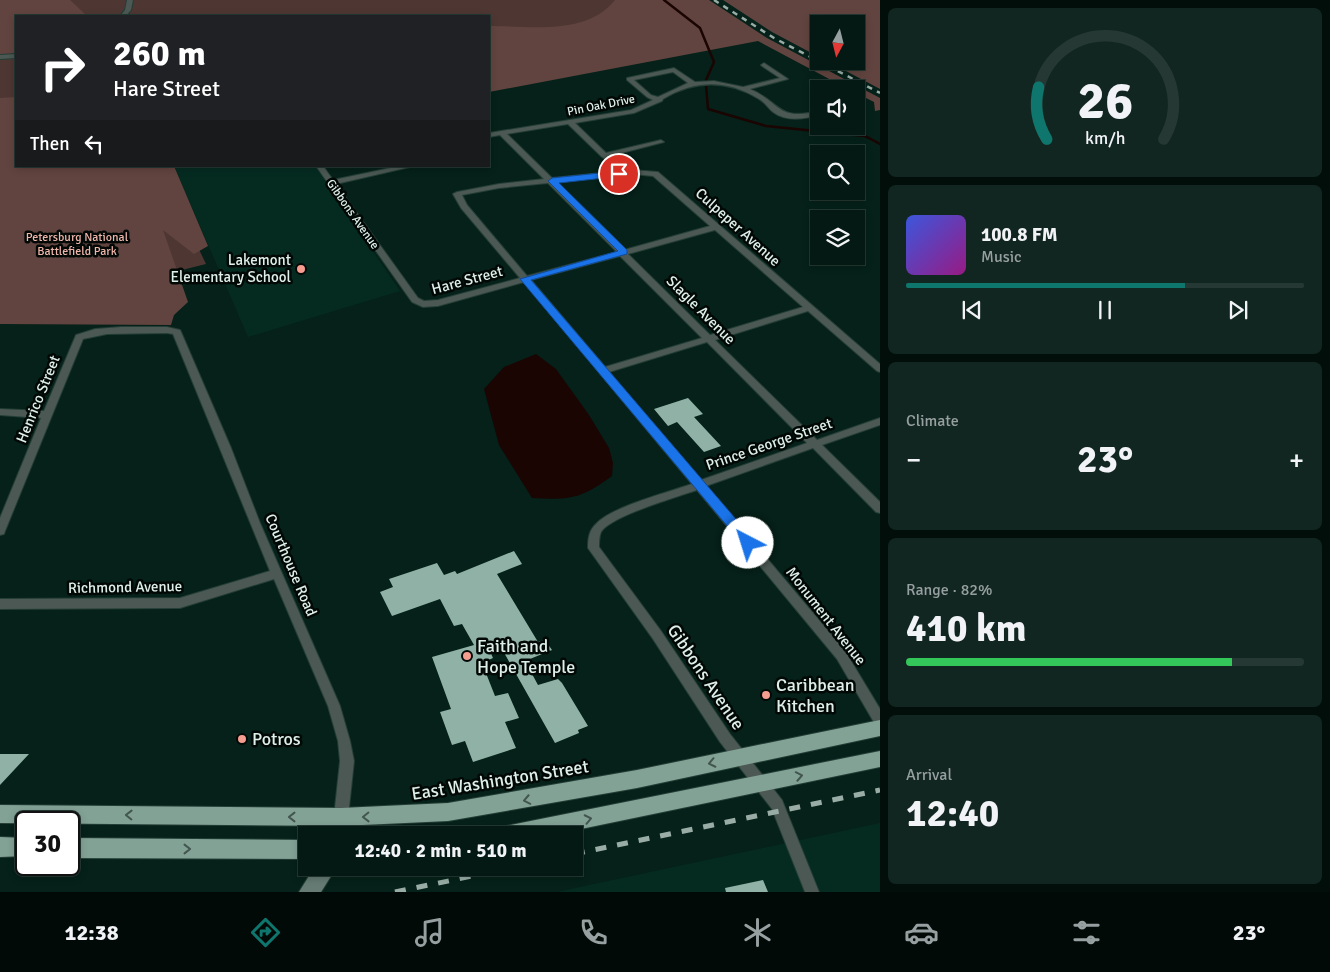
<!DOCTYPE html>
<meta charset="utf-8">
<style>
body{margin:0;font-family:Signika,sans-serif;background:#122621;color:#f1f3f6;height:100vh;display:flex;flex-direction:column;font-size:19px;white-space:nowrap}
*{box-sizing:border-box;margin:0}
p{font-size:16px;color:#97a0a0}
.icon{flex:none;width:28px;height:28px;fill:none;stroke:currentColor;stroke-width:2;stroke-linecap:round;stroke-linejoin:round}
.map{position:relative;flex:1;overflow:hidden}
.details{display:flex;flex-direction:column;gap:8px;padding:8px;background:#020e0a;width:450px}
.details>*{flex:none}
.guide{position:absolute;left:15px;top:15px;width:475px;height:152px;border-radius:0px;box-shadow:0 2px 8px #0003,0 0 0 1px #253833;background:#202124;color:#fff;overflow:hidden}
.needle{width:32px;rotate:187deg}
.controls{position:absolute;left:810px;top:15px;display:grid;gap:10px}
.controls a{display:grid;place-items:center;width:55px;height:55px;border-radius:0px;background:#041913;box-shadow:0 2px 8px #0003,0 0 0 1px #253833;font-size:25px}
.speed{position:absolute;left:15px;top:811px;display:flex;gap:10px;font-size:25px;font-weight:700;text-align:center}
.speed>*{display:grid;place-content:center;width:65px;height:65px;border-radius:50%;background:#041913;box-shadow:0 2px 8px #0003,0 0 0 1px #253833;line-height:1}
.speed .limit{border:2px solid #111;border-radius:8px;background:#fff;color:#111}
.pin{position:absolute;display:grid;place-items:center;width:42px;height:42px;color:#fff;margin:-21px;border:2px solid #fff;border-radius:50%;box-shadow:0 1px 5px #0007}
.me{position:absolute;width:55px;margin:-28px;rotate:320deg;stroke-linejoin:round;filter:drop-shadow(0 0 4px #0008)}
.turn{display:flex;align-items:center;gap:18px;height:105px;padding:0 15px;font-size:22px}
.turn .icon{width:65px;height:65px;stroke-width:2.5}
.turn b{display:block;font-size:35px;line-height:42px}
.then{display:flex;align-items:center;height:48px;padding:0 15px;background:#0003;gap:10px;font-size:19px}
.big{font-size:38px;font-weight:700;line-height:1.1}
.details .widget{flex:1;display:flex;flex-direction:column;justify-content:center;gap:8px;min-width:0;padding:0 18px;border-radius:8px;background:#122621}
.details .dial{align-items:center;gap:0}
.dial svg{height:130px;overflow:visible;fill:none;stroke:#253833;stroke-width:7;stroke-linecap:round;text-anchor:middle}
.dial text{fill:#f1f3f6;stroke:none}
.song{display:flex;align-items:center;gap:15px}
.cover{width:60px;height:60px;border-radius:8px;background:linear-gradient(135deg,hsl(230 70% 55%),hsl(310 70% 35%))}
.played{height:5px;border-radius:2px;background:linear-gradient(90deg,#0f766e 70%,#253833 70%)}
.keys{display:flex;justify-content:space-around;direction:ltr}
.heat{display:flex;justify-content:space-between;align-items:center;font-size:28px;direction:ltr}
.charge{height:8px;border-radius:4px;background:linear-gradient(90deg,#34c759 82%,#253833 0)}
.trip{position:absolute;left:298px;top:826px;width:285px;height:50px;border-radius:0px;background:#041913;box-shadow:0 2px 8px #0003,0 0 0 1px #253833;font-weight:700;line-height:50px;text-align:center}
.tab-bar{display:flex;height:80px;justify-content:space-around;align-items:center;background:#020a08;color:#97a0a0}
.tab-bar .icon{width:35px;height:35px}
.tab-bar .active{color:#0f766e}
.tab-bar b{font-size:22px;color:#f1f3f6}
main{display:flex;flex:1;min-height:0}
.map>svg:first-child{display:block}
.built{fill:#052b21}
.green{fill:#4e3733}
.forest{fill:#61443f}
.water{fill:#1a0503}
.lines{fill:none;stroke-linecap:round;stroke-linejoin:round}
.stream{stroke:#1a0503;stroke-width:2.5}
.building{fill:#90b2a6}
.minor-casing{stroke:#243e36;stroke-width:2}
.secondary-casing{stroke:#243e36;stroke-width:2}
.trunk-casing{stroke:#243e36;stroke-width:2}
.minor{fill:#4b5853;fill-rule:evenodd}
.secondary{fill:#657b73;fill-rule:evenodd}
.trunk{fill:#83a296;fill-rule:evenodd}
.rail-far1{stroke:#99ada6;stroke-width:2.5;stroke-dasharray:5.5 5.5;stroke-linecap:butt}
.rail{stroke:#99ada6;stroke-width:5;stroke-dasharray:11 11;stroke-linecap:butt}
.oneway{stroke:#42554e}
.route{fill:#1a73e8;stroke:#114b97}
.poi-dot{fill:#f59d8e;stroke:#010805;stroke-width:2}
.labels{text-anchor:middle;stroke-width:5;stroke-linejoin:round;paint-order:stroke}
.far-street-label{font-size:12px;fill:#dfefe9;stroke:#010805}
.far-park-label{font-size:12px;fill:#f0b6ab;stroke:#010805}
.street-label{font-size:15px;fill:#dfefe9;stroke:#010805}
.poi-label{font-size:15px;fill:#dfefe9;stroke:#010805;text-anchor:end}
.near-poi-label{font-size:18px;fill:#dfefe9;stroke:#010805;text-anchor:start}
.near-street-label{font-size:18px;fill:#dfefe9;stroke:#010805}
</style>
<main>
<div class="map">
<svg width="880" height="892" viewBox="0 0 880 892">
<rect width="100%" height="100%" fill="#052119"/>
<!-- built -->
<g class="built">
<path d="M 174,166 L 315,166 L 400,291 L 248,337 Z"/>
<path d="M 880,823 L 880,892 L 558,892 L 566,890 Z"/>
</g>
<!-- green -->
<path class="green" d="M 0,0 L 700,0 L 489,92 L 489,16 L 16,16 L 16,166 L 159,166 L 206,264 L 146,279 L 0,324 Z"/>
<!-- forest -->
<g class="forest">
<path d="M 0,0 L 70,0 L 87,16 L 16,16 L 16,53 L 0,56 Z"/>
<path d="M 615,0 L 709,0 L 767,38 L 880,98 L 880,110 L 875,111 L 874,102 L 856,93 L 856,89 L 848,89 L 758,41 L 489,92 L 489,26 C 529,26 587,36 615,0 Z"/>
<path d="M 723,0 L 880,0 L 880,89 L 827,61 L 856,61 L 856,24 L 819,24 L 819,57 L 772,32 Z"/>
<path d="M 16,97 L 16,166 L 174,166 L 208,246 L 194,254 L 163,230 L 188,302 L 174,315 L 171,325 L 0,324 L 0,98 Z"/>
</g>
<!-- water -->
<path class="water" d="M 536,354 L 556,369 L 589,415 L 609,448 L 613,463 L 612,476 C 580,499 571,500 532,498 L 499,445 L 484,389 L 504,367 Z"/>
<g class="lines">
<!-- stream -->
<g class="stream">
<path d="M 664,0 L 700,28 L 714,62 L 706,80"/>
<path d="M 706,85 L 708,109 L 766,126 L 865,136 L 880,144"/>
</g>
</g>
<!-- building -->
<g class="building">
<path d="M 688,398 L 703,414 L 694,417 L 721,446 L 704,452 L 677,422 L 668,426 L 654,409 Z"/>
<path d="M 514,551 L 522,564 L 497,574 L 538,642 L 545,640 L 552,650 L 525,661 L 538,685 L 558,679 L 562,683 L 588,726 L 578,730 L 579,733 L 555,743 L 498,642 L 488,647 L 493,658 L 482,663 L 495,696 L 508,693 L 519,718 L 505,722 L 516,748 L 473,762 L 465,741 L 452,745 L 440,712 L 451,709 L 432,657 L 474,645 L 462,624 L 454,626 L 440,599 L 392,616 L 380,592 L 393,587 L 389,579 L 437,563 L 444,575 L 455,571 L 457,574 Z"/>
<path d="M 0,754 L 29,754 L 0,785 Z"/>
<path d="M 763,880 L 768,892 L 726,892 L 725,888 Z"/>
</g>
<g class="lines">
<!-- minor casing -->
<g class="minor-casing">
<g id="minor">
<path d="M 127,0 L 133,0 L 131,10 L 126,16 L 120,16 L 125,10 Z"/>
<path d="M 16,54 L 16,58 L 0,59 L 0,55 Z"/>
<path d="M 764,63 L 788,79 L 750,89 C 782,103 776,121 819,111 L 819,115 C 804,119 786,122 773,112 C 768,108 765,102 759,99 C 726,79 695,80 663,99 L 662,101 L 634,113 L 575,123 L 606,153 L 661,140 L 664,142 L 610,156 L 622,166 L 618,168 L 602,157 L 568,124 L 507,134 L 552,178 L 632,170 L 658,172 L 880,364 L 880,372 L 877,371 L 808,311 L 715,340 L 817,440 L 880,418 L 880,425 L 822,445 L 880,502 L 880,513 L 876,512 L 813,448 L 706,486 L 845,651 L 880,709 L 880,726 L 875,724 L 837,659 L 697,490 C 677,497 611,516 601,532 C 599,537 599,542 599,547 L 661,631 L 730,734 L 782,800 L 819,892 L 805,892 L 772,809 L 720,742 L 653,639 L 588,548 C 588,538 589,530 597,523 C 612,507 669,492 692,484 L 524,282 L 438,306 L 423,307 L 412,302 L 316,166 L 323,166 L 333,180 L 400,166 L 414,166 L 336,184 L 418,298 L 424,301 L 438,300 L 520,278 L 461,208 L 453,194 L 457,192 L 499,184 L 544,179 L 500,135 L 489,137 L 489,133 L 631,110 L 653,100 L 647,97 L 627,80 L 627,78 L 674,68 L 695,82 L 714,81 L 743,87 L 780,78 L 762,66 L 761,65 ZM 673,72 L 688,83 L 658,97 L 651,95 L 634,80 ZM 632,174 L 653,176 L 710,226 L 624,250 L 556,182 ZM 548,183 L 617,252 L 527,276 L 467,205 L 462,195 L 499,188 ZM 715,230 L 803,307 L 710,335 L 628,254 ZM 620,256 L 702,338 L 605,367 L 531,280 ZM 707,342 L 807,443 L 701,480 L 609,372 Z"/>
<path d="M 121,327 L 167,327 L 180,330 L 181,332 L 231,448 L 260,523 L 340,706 L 350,741 L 354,761 L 348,817 L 346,822 L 341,824 L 336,822 L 334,817 L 340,761 L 338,741 L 328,706 L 274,579 L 180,608 L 0,609 L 0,599 L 180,598 L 270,571 L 173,334 L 167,333 L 107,334 L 83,339 L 5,531 L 4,534 L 0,535 L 0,518 L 41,418 L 0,415 L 0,409 L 44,411 L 76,335 L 95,329 Z"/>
</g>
</g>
<!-- secondary casing -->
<g class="secondary-casing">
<g id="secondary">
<path d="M 341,808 L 348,811 L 350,817 L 346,835 L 326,835 L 334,811 Z"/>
<path d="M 314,868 L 336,868 L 321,892 L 299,892 Z"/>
</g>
</g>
<!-- trunk casing -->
<g class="trunk-casing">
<g id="trunk">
<path d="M 880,720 L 880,736 L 637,788 L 448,821 L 341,826 L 0,823 L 0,805 L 341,808 L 448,803 L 637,770 Z"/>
<path d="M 880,751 L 880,767 L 552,835 L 496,835 L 499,828 L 506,826 Z"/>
<path d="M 0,837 L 26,838 L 26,856 L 0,857 Z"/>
<path d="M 69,838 L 306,840 L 306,859 L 69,858 Z"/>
</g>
</g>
<!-- minor -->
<use href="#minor" class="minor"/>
<!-- secondary -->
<use href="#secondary" class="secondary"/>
<!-- trunk -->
<use href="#trunk" class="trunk"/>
<!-- rail-far1 -->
<path class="rail-far1" d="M 714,0 L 774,38 L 880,93"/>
<!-- rail -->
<g class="rail">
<path d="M 574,854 L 880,790"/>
<path d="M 395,892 L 511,868"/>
</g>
</g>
<!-- one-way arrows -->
<defs><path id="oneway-chevron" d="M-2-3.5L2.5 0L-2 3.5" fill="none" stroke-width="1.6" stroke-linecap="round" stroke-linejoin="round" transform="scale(1.25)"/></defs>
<g class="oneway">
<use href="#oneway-chevron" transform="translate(712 763) rotate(168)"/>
<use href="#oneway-chevron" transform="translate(799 776) rotate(-11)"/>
<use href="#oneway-chevron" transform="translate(527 800) rotate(169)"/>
<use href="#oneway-chevron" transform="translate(129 815) rotate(-179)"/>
<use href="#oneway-chevron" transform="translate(292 817) rotate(-180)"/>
<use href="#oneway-chevron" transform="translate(366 817) rotate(179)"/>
<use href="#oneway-chevron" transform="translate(588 819) rotate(-12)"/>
<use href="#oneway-chevron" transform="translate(187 849)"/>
</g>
<!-- route -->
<path class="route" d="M 619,171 L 622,172 L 622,176 L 559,183 L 627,250 L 627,254 L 531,280 L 753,539 L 754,543 L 753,546 L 744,546 L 520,279 L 618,251 L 548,181 L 552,178 Z"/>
<!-- markers -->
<g class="poi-dot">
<circle cx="301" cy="269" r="5"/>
<circle cx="467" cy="656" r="5"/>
<circle cx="766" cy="695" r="5"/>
<circle cx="242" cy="739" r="5"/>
</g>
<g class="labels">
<!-- far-street labels -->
<g class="far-street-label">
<text transform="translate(601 105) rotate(-11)" y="4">Pin Oak Drive</text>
<text transform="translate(353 214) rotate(55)" y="4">Gibbons Avenue</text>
</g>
<!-- far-park labels -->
<g class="far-park-label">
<text x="77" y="241">Petersburg National<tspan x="77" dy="14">Battlefield Park</tspan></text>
</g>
<!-- street labels -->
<g class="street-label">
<text transform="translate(738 227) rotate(42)" y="5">Culpeper Avenue</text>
<text transform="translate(467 280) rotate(-15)" y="5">Hare Street</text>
<text transform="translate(701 310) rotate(45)" y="5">Slagle Avenue</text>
<text transform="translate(38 399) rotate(-68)" y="5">Henrico Street</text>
<text transform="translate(769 444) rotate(-19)" y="5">Prince George Street</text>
<text transform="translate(291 565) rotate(67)" y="5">Courthouse Road</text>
<text transform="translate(125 587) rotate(-1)" y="5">Richmond Avenue</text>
<text transform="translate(826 616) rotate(52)" y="5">Monument Avenue</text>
</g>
<!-- poi labels -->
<g class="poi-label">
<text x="291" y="265">Lakemont<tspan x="291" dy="17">Elementary School</tspan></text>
</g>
<!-- near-poi labels -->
<g class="near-poi-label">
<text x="477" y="652">Faith and<tspan x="477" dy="21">Hope Temple</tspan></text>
<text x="776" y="691">Caribbean<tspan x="776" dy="21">Kitchen</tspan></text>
<text x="252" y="745">Potros</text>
</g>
<!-- near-street labels -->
<g class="near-street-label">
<text transform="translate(706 677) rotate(56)" y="6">Gibbons Avenue</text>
<text transform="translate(500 780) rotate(-9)" y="6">East Washington Street</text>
</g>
</g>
</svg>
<div class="controls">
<a><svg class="needle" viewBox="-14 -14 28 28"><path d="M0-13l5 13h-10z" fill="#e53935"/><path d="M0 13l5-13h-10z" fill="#97a0a0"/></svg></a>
<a><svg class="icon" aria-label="sound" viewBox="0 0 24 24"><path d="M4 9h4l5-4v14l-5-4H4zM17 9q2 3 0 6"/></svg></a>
<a><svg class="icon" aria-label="search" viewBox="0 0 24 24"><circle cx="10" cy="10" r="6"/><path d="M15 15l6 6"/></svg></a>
<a><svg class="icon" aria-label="layers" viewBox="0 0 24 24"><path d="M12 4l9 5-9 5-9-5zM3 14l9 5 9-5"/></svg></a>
</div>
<div class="speed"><div class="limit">30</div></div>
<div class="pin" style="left:619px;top:174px;background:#d93025"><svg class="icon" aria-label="arrive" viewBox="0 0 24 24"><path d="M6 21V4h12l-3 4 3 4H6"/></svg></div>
<svg class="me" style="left:748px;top:543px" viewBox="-20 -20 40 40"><circle r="19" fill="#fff"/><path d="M0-13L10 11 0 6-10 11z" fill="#1a73e8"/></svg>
<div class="trip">12:40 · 2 min · 510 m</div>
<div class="guide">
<div class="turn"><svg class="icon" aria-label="right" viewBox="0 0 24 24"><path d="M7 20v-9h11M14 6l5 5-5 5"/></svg><div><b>260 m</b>Hare Street</div></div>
<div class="then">Then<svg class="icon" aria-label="left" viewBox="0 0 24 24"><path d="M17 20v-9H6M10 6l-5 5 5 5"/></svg></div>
</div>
</div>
<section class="details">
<div class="widget dial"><svg viewBox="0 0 100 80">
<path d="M14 69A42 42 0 1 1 86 69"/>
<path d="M14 69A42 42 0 0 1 9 37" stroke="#0f766e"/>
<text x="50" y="56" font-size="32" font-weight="700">26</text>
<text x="50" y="72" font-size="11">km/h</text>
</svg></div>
<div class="widget">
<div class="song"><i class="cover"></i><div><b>100.8 FM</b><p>Music</p></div></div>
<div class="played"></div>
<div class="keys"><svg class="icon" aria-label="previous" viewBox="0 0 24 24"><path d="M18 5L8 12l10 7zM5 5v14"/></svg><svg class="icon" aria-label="pause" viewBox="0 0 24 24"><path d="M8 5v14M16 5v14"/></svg><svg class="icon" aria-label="next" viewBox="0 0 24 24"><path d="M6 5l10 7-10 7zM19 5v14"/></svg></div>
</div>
<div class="widget"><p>Climate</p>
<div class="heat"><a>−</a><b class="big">23°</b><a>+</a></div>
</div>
<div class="widget"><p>Range · 82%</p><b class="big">410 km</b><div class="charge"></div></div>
<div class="widget"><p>Arrival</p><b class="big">12:40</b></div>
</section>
</main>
<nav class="tab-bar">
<b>12:38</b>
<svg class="icon active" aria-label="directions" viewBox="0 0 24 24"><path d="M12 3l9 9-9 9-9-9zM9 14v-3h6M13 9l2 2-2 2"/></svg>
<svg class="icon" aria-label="music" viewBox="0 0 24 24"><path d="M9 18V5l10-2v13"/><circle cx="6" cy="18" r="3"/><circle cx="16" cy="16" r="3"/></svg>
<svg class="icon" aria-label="phone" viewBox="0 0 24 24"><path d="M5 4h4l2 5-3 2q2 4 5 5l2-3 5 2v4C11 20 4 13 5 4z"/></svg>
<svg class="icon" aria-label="climate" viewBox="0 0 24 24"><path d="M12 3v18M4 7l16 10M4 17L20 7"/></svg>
<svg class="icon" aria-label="car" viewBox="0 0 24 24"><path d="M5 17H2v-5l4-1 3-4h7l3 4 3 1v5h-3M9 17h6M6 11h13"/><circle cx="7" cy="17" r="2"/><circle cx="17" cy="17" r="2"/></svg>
<svg class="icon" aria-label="filters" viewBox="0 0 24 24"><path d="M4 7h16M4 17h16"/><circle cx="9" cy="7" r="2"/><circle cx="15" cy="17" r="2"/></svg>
<b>23°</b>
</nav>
